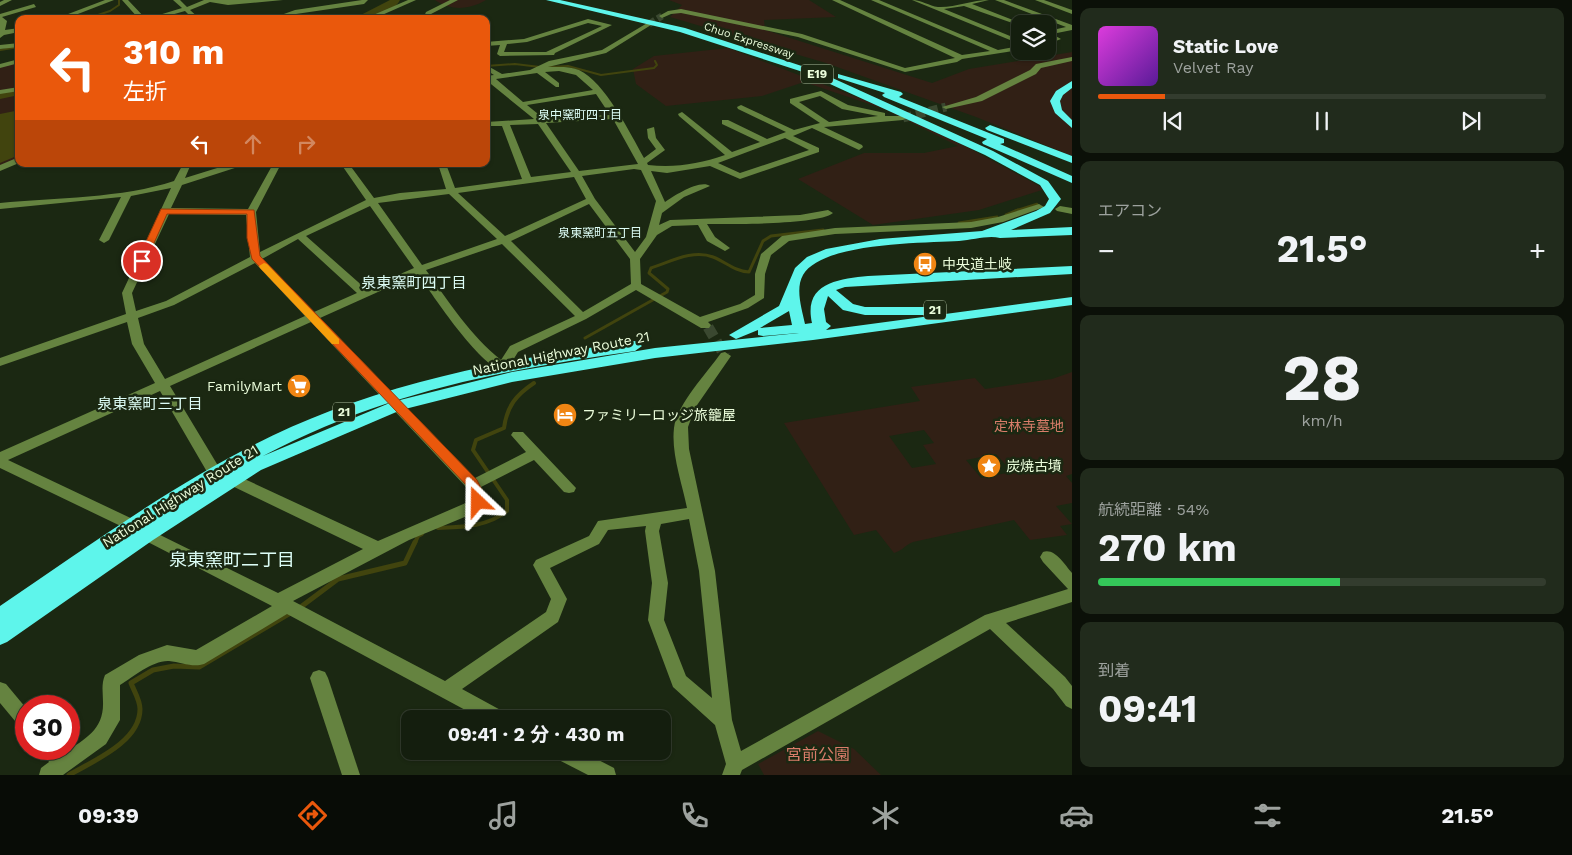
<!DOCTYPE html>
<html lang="ja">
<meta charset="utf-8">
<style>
body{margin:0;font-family:"Work Sans","Noto Sans JP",sans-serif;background:#212b1c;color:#f1f3f6;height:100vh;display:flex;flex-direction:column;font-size:19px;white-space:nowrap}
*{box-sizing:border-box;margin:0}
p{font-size:16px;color:#9da29e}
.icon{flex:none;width:28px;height:28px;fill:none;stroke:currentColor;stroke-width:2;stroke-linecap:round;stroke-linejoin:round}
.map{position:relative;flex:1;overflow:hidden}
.panel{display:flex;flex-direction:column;gap:8px;padding:8px;background:#0b1008;width:500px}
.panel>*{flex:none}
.guide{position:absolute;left:15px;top:15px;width:475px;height:152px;border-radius:10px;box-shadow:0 1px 4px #0004,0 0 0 1px #333c2e;background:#ea580c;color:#fff;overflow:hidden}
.buttons{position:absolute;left:1011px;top:15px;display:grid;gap:10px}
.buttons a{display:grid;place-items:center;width:45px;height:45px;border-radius:10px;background:#141e0e;box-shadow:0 1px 4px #0004,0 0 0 1px #333c2e;font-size:25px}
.speed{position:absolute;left:15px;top:695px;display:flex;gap:10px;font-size:25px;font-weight:700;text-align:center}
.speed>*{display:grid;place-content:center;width:65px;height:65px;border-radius:50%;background:#141e0e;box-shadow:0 1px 4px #0004,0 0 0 1px #333c2e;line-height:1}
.speed .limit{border:8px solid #d22;background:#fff;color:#111}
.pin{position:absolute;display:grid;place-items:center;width:42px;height:42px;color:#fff;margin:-21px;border:2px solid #fff;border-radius:50%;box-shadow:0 1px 5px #0007}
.me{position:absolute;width:55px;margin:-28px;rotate:337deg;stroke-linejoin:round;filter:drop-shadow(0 0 4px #0008)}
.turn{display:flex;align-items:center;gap:18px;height:105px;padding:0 25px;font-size:22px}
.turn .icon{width:65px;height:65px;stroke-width:2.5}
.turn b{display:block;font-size:35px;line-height:42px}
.lanes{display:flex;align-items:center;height:48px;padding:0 25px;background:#0003;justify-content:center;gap:25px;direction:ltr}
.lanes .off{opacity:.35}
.big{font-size:38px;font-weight:700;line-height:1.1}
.panel .card{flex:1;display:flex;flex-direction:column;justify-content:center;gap:8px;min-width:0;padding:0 18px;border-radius:10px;background:#212b1c}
.panel .dial{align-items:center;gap:0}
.dial b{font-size:65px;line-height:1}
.song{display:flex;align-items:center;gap:15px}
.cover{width:60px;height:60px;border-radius:8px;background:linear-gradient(135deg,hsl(300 70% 55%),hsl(270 70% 35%))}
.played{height:5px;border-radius:2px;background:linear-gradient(90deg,#ea580c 15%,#333c2e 15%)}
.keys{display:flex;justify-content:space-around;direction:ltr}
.heat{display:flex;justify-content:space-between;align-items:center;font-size:28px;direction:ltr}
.charge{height:8px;border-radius:4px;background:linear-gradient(90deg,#34c759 54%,#333c2e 0)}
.trip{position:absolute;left:401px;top:710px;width:270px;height:50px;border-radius:10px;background:#141e0e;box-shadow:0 1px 4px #0004,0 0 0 1px #333c2e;font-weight:700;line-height:50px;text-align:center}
.tabs{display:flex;height:80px;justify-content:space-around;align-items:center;background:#080c06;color:#9da29e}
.tabs .icon{width:35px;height:35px}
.tabs .on{color:#ea580c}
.tabs b{font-size:22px;color:#f1f3f6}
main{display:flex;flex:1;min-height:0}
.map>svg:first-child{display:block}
.green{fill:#312015;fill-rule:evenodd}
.water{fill:#41440e}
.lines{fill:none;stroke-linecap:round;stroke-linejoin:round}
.stream-far4{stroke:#41440e;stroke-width:2}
.stream-far3{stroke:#41440e;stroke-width:2.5}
.stream-far2{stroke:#41440e;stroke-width:3}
.stream-far1{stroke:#41440e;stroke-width:4}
.stream{stroke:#41440e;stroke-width:5}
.river{fill:#41440e;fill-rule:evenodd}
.minor-tunnel-far2{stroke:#3a4830;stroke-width:7;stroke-dasharray:7 3;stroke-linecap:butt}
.minor-tunnel-far1{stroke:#3a4830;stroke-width:9;stroke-dasharray:9 4.5;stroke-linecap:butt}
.minor-tunnel{stroke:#3a4830;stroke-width:11;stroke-dasharray:11 5.5;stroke-linecap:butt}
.minor{fill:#658340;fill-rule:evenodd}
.highway{fill:#5ef5eb;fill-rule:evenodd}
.route{fill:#ea580c;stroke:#983908}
.slow{fill:#f59e0b}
.labels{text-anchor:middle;stroke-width:5;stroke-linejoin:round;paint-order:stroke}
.far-street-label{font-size:11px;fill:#ebfddb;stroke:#1b2812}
.shield{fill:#1b2812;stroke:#adbd9f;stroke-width:1}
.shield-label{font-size:12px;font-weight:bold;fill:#ebfddb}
.far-neighbourhood-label{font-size:12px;fill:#ddfdf6;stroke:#1b2812}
.poi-label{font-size:14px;fill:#ebfddb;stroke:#1b2812;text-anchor:start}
.street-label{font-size:14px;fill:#ebfddb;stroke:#1b2812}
.park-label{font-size:14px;fill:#d97d6a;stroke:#1b2812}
.neighbourhood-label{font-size:15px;fill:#ddfdf6;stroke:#1b2812}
.near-park-label{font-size:16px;fill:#d97d6a;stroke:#1b2812}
.near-neighbourhood-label{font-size:18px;fill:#ddfdf6;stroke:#1b2812}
</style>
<main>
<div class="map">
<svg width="1072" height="775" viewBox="0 0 1072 775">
<rect width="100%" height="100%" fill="#1b2812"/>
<!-- green -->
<g class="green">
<path d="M 435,0 L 486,0 C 469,10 451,11 435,0 Z"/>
<path d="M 669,0 L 809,0 L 836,17 L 764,20 L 765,30 L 932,83 L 969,69 L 1072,52 L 1072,156 L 976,117 L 826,63 L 670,17 L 682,5 Z"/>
<path d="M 728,48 L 883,107 L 963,145 L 1045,189 L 979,210 L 873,225 L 798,179 L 864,153 L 924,153 L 958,146 L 884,109 L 804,82 L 762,96 L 666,106 L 636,84 L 633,69 L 654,56 Z"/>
<path d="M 19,62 L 19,158 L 0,166 L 0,67 Z"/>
<path d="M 1072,372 L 1072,474 L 1066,476 L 1072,483 L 1072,503 L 1056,506 L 1072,524 L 1060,526 L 1067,535 L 1030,540 L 1014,520 L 913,542 C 905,545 902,551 894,553 L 876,530 L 854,535 L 784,423 L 920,401 L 911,387 L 975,378 L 985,389 L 1052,379 ZM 924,430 L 934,443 L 923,445 L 936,464 L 912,468 L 889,436 ZM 996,454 L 1012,472 L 981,478 L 966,460 Z"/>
<path d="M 818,731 L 854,749 L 881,775 L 764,775 L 758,764 Z"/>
</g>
<!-- water -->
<path class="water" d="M 15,111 L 19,120 L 19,155 L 0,163 L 0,114 Z"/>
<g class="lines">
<!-- stream-far4 -->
<g class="stream-far4">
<path d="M 86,19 L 110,11 L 119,5 L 119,0"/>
<path d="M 0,50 L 19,47"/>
<path d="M 486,66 L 515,64 L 540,67"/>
<path d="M 549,67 L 568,66 L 601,75 L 654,68 L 657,65 L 655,61"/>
</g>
<!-- stream-far3 -->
<path class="stream-far3" d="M 1015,211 L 1037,204"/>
<!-- stream-far2 -->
<g class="stream-far2">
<path d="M 1006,215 L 1018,210"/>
<path d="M 959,223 L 997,217"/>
<path d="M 585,338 L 667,292 L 668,289 L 649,273 L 651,268 C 670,262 693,249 713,257 C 726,262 734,271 749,272 L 763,241 L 771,236 L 823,230"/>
</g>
<!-- stream-far1 -->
<g class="stream-far1">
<path d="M 438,528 C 462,527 487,527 507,511 L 507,500 L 473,450 L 476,440 L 504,428 C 507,406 516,395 534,383"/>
<path d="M 415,543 L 418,536 L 422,534"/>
</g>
<!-- stream -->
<g class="stream">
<path d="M 298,609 L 338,579 L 405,563 L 415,542"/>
<path d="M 69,775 C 93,761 140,742 140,709 C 140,700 134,691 131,683 L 153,670 L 174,666 L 199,667 L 292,612"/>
</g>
<!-- river -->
<g class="river">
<path d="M 390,0 L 400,0 C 392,15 370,19 353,19 Z"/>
<path d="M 19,87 L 19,95 L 0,99 L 0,91 Z"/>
</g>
<!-- minor-tunnel-far2 -->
<path class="minor-tunnel-far2" d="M 649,24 L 662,16"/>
<!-- minor-tunnel-far1 -->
<path class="minor-tunnel-far1" d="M 903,118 L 946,107"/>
<!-- minor-tunnel -->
<path class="minor-tunnel" d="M 708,327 L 725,356"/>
<!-- minor -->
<g class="minor">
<path d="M 4,0 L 12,0 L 0,6 L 0,2 Z"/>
<path d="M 105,0 L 114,0 L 65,19 L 55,19 Z"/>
<path d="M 122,0 L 128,0 L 146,19 L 182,8 L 173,0 L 180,0 L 187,7 L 204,0 L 283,0 L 228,5 L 210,2 L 190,10 L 200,19 L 193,19 L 185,11 L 157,19 L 139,19 Z"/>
<path d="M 362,0 L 368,0 L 364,4 L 296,14 L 280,19 L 270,19 L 295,10 Z"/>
<path d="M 408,0 L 416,0 L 373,19 L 364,19 Z"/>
<path d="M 450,0 L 458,0 L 431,14 L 429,19 L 423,19 L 426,12 Z"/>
<path d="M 832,0 L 840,0 L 962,55 L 990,51 L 871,0 L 879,0 L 998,50 L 1020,46 L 1020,50 L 962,59 L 957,62 L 905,72 L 798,37 L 681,13 L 671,14 L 662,18 L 659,16 L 668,11 L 681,9 L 802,34 L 905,68 L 955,58 Z"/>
<path d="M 912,0 C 922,0 929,6 938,7 C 954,8 972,0 989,0 L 972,4 L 1023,24 L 1018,25 L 964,6 L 944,9 L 1020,40 L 1020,44 Z"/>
<path d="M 995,0 L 1004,0 L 1072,25 L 1072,30 L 1052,34 L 1061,39 L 1048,44 L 1048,40 L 1052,39 L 1048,37 L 1048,31 L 1066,27 Z"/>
<path d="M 1035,0 L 1044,0 L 1072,10 L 1072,14 Z"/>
<path d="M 34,4 L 36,7 L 2,17 L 7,21 L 5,30 L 19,28 L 19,32 L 4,35 L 0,38 L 0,14 Z"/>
<path d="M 588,19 L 612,25 L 555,53 L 554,55 L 500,56 L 497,54 L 500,45 L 486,46 L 486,42 L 524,39 ZM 588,23 L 602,26 L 546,52 L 504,52 L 507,44 L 527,42 Z"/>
<path d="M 649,22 L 651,25 L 606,53 L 548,67 C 559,67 569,66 579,70 C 605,82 630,133 644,158 L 656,149 L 648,138 L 647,129 L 654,127 L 656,138 L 665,150 L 647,163 L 648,165 C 675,168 699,164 725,155 L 679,116 L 678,114 L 682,112 L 732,152 L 760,142 L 722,124 L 722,120 L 728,120 L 767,139 L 786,132 L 738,109 L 737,107 L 741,105 L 794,130 L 820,123 L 790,103 L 790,99 L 821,91 L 848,105 L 885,113 L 885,116 L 903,116 L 907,118 L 903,120 L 824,127 L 862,145 L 863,147 L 859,150 L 812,128 L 793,136 L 819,148 L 819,152 L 740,179 L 710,166 L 667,173 L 651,171 L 665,202 C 674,196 700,179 710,186 L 684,197 L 662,213 L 659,225 L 670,220 L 800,215 L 828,210 L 833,213 C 818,225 731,224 707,224 L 715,237 L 730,248 L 725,251 L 707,241 L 698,225 L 672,226 L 657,235 L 640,259 L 641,284 L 700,317 L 740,304 L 755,295 L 755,274 L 761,254 L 782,236 L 835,228 L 971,222 L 998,217 L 1039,204 L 1044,207 L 1003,222 L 971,228 L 835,234 L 789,241 L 771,255 L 765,274 L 764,298 L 748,308 L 708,322 L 711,325 L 709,328 L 701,328 L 636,290 L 586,319 L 518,352 L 507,370 L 503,371 C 478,364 434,297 418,274 L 320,318 L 475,478 L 526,452 L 511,435 L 513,432 L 523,432 L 576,488 L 574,492 L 569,493 L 564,492 L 534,460 L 481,487 L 485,494 L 485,501 L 472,514 L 409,540 L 293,601 L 445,681 L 546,612 L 551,599 L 533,565 L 536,560 L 589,536 L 598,521 L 687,508 C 682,483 671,453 674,428 C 677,404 707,373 721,353 L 725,352 L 731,356 L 695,408 L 688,427 L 689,449 L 715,571 L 732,720 L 741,751 L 985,615 L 1068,589 L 1043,562 L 1040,557 L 1043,552 C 1055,548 1064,564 1072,573 L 1072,602 L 1006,623 L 1065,677 L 1072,686 L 1072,709 L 1066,706 L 1053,689 L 990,629 L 742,770 L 740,775 L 722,775 L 726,764 L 715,725 L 673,687 L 648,620 L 652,583 L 645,531 L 646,526 L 608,530 L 599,544 L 550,568 L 567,599 L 558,622 L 462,689 L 506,713 L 509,719 L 482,719 L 287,614 L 204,664 C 193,668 181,662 169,661 C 153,660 133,677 120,685 L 120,720 L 106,744 L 63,775 L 39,775 L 41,768 L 49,762 L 41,749 L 62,749 L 65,752 C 86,739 104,729 103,702 C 103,693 101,684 105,675 L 139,655 L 167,645 L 196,650 L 272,606 L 142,539 L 129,530 L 0,468 L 0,452 L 155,383 L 132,344 L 127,322 L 0,366 L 0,358 L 126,314 L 122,293 L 171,188 L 131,196 L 109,240 L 104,243 L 99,240 L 121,197 L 0,209 L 0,203 C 54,198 124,198 174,181 L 183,164 L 191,164 L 185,178 L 230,164 L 242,164 L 241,166 L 182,185 L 171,208 L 248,209 L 273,164 L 281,164 L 256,212 L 260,252 L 366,200 L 341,164 L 349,164 L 374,198 L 400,193 L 446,189 L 438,164 L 446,164 L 455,188 L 522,179 L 502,126 L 486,126 L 486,122 L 534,119 L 486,80 L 486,76 L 494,75 L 486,70 L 486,65 L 502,74 L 530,70 L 549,61 L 602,50 ZM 559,71 L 576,75 L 593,90 L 523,102 L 496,79 L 537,73 L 556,87 L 559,87 L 559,83 L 545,72 ZM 596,94 L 610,115 L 543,118 L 527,105 ZM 820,96 L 842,109 L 878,116 L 829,122 L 799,102 ZM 613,119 L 638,164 L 579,171 L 546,123 ZM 538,124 L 571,172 L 531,177 L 510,125 ZM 785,138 L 809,150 L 740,173 L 718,163 ZM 634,169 L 641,170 L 656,201 L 646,237 L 635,252 L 595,199 L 582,176 ZM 574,177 L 586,199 L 505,236 L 458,193 ZM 449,194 L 497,239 L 422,265 L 378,203 ZM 589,204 L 630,259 L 631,284 L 583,312 L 511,241 ZM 370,206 L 414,268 L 366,289 L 306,236 ZM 169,214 L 246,215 L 250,257 L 166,301 L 136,311 L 132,293 ZM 298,239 L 357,293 L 314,312 L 262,259 ZM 502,244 L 575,316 L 510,346 L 501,360 C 471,336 448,301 426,270 ZM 255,263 L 305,316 L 165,379 L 144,344 L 138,318 L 174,305 ZM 311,322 L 467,488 L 471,499 L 468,502 L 378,541 L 238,476 L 233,475 L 228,476 L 226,480 L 228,484 L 363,549 L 278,593 L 152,531 L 139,522 L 8,460 L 160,391 L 210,477 L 220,477 L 222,473 L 220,469 L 170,386 ZM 689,519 L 699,571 L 712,698 L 686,676 L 664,620 L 668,583 L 659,531 L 661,524 Z"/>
<path d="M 19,43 L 19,47 L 0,49 L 0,45 Z"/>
<path d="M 1072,57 L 1072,61 L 1041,68 L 1036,74 L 982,101 L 946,109 L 942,107 L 976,97 L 1030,70 L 1036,64 Z"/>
<path d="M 19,59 L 19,63 L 0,68 L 0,64 Z"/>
<path d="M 19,87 L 19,91 L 0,94 L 0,90 Z"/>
<path d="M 19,157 L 19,163 L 0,171 L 0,165 Z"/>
<path d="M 1060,206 L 1072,208 L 1072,214 L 1057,211 L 1055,209 Z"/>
<path d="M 319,670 L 325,672 L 328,678 L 360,775 L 342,775 L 310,678 L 313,672 Z"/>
<path d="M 0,682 L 6,684 L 26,708 L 26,730 L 20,727 L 0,703 Z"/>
<path d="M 553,751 L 581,751 L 614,768 L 616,775 L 588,775 L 555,758 Z"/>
</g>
<!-- highway -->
<g class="highway">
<path d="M 546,0 L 560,0 L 685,28 L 817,71 L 993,151 L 1048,181 L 1061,199 L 1050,213 L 1011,230 L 1072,227 L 1072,235 L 1000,238 C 988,235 973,240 959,241 C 925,243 822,242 803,275 C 795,289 802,309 805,324 L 812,323 C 803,283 838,279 868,276 L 1072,266 L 1072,274 L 845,287 L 836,290 L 853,304 L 865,307 L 926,307 L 933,311 L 926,315 L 865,315 L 843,310 L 828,296 L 824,309 L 826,322 L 831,326 L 826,330 L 1072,297 L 1072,305 L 813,340 L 655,358 L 512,382 L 401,410 L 261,470 L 153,540 L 7,642 L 0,645 L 0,606 C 105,535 211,456 330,411 C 429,373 531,356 635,341 L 642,346 L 635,351 C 502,370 384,392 263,456 L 392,402 L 512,372 L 655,348 L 799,333 L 763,336 L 758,335 L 758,330 L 736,339 L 729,335 L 779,306 L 795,268 L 807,257 L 826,249 L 880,239 L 982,231 L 1036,211 L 1045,206 L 1049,199 L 1040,185 L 985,155 L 806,73 L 680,32 ZM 789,311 L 792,325 L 760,328 Z"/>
<path d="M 838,74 L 901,92 L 903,94 L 899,97 L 1004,139 L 1004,143 L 1000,144 L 1072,176 L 1072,183 L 983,144 L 982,142 L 987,139 L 884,97 L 882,95 L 885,93 L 838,78 Z"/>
<path d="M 1072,81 L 1072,88 L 1063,95 L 1060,101 L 1062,110 L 1072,120 L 1072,128 L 1055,113 L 1050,101 L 1056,91 Z"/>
<path d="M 990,125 L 1072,156 L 1072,163 L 987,130 L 985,128 Z"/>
</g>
</g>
<!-- route -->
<path class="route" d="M 161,209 L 254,210 L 260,256 L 477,480 L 484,494 L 483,505 L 473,505 L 468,487 L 252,259 L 247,238 L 247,214 L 167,214 L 146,261 L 138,263 L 137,261 Z"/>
<!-- slow -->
<path class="slow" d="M 264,263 L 267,264 L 339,339 L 339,344 L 332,344 L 260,268 L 259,266 Z"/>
<!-- icons -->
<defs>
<g id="bus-disc" transform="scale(1.25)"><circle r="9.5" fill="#f08513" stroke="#1b2812"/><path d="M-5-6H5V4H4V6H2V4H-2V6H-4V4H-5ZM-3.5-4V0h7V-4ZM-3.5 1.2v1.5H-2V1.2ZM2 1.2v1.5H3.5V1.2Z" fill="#fff"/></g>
<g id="supermarket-disc" transform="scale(1.25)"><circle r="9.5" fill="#f08513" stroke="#1b2812"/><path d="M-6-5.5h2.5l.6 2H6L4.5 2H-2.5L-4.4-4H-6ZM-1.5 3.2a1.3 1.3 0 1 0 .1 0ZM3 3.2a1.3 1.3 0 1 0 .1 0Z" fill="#fff"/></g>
<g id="hotel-disc" transform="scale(1.25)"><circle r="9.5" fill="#f08513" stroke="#1b2812"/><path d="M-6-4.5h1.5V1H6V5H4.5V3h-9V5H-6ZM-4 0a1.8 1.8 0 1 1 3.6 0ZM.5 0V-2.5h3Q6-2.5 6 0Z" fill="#fff"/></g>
<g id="sight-disc" transform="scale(1.25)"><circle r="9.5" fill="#f08513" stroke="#1b2812"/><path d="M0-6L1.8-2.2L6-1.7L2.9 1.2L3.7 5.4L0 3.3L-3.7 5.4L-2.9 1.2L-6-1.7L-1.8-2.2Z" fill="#fff"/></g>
</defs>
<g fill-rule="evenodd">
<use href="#bus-disc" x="925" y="264"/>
<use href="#supermarket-disc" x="299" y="386"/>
<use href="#hotel-disc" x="565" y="415"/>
<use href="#sight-disc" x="989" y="466"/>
</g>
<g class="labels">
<!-- far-street labels -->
<g class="far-street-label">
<text transform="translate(749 40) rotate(18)" y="4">Chuo Expressway</text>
</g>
<!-- shield labels -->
<g class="shield">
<rect x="801" y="64.5" width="32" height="19" rx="4"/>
<rect x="924" y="300.5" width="22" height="19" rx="4"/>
<rect x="333" y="402.5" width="22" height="19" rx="4"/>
</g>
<g class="shield-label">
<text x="817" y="78">E19</text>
<text x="935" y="314">21</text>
<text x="344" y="416">21</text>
</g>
<!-- far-neighbourhood labels -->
<g class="far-neighbourhood-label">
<text x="580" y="119">泉中窯町四丁目</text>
<text x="600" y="237">泉東窯町五丁目</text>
</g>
<!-- poi labels -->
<g class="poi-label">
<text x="942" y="269">中央道土岐</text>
<text x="282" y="391" text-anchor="end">FamilyMart</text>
<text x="582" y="420">ファミリーロッジ旅籠屋</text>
<text x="1006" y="471">炭焼古墳</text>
</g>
<!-- street labels -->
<g class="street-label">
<text transform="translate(561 353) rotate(-11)" y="5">National Highway Route 21</text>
<text transform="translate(180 496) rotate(-32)" y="5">National Highway Route 21</text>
</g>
<!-- park labels -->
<g class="park-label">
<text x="1029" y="431">定林寺墓地</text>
</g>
<!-- neighbourhood labels -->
<g class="neighbourhood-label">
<text x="414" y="288">泉東窯町四丁目</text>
<text x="150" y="409">泉東窯町三丁目</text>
</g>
<!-- near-park labels -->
<g class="near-park-label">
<text x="818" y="760">宮前公園</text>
</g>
<!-- near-neighbourhood labels -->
<g class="near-neighbourhood-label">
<text x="232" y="566">泉東窯町二丁目</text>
</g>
</g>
</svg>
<div class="buttons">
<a><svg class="icon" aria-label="layers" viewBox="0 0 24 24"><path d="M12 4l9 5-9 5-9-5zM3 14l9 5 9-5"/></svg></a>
</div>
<div class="speed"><div class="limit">30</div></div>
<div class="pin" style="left:142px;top:261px;background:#d93025"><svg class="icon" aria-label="arrive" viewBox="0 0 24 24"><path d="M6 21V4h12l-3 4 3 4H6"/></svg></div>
<svg class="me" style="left:478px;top:502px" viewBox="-20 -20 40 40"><path d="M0-17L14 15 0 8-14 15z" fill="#ea580c" stroke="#fff" stroke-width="4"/></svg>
<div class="trip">09:41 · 2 分 · 430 m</div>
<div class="guide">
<div class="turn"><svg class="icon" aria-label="left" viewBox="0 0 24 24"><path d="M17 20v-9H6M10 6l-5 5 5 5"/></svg><div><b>310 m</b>左折</div></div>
<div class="lanes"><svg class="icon" aria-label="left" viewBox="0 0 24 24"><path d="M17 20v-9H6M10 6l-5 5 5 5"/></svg><svg class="icon off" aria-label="ahead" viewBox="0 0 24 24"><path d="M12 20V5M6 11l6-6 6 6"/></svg><svg class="icon off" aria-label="right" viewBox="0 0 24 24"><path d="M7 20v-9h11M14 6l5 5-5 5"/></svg></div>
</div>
</div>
<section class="panel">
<div class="card">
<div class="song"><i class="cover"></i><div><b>Static Love</b><p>Velvet Ray</p></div></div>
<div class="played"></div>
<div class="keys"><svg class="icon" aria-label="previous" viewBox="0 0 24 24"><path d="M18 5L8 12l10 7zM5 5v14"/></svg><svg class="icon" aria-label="pause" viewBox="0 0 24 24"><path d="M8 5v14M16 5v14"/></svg><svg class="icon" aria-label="next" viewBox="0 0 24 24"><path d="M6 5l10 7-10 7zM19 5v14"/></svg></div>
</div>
<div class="card"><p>エアコン</p>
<div class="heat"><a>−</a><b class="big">21.5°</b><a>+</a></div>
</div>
<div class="card dial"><b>28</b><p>km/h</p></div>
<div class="card"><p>航続距離 · 54%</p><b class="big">270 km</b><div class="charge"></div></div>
<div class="card"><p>到着</p><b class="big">09:41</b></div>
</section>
</main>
<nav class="tabs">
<b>09:39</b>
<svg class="icon on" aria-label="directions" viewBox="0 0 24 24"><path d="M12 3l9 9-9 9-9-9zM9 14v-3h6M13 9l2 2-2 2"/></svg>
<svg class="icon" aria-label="music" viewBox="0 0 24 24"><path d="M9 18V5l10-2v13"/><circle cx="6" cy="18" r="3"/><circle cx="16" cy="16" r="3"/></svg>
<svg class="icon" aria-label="phone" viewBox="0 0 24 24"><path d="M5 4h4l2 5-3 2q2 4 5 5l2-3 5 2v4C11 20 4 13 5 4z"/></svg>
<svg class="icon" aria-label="climate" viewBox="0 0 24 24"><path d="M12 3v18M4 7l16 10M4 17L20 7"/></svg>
<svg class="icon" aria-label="car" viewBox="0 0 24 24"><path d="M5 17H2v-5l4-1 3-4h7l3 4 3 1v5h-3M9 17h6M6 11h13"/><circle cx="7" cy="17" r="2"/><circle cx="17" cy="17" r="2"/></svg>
<svg class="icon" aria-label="filters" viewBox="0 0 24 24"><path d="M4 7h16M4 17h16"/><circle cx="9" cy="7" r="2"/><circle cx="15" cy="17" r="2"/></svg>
<b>21.5°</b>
</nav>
